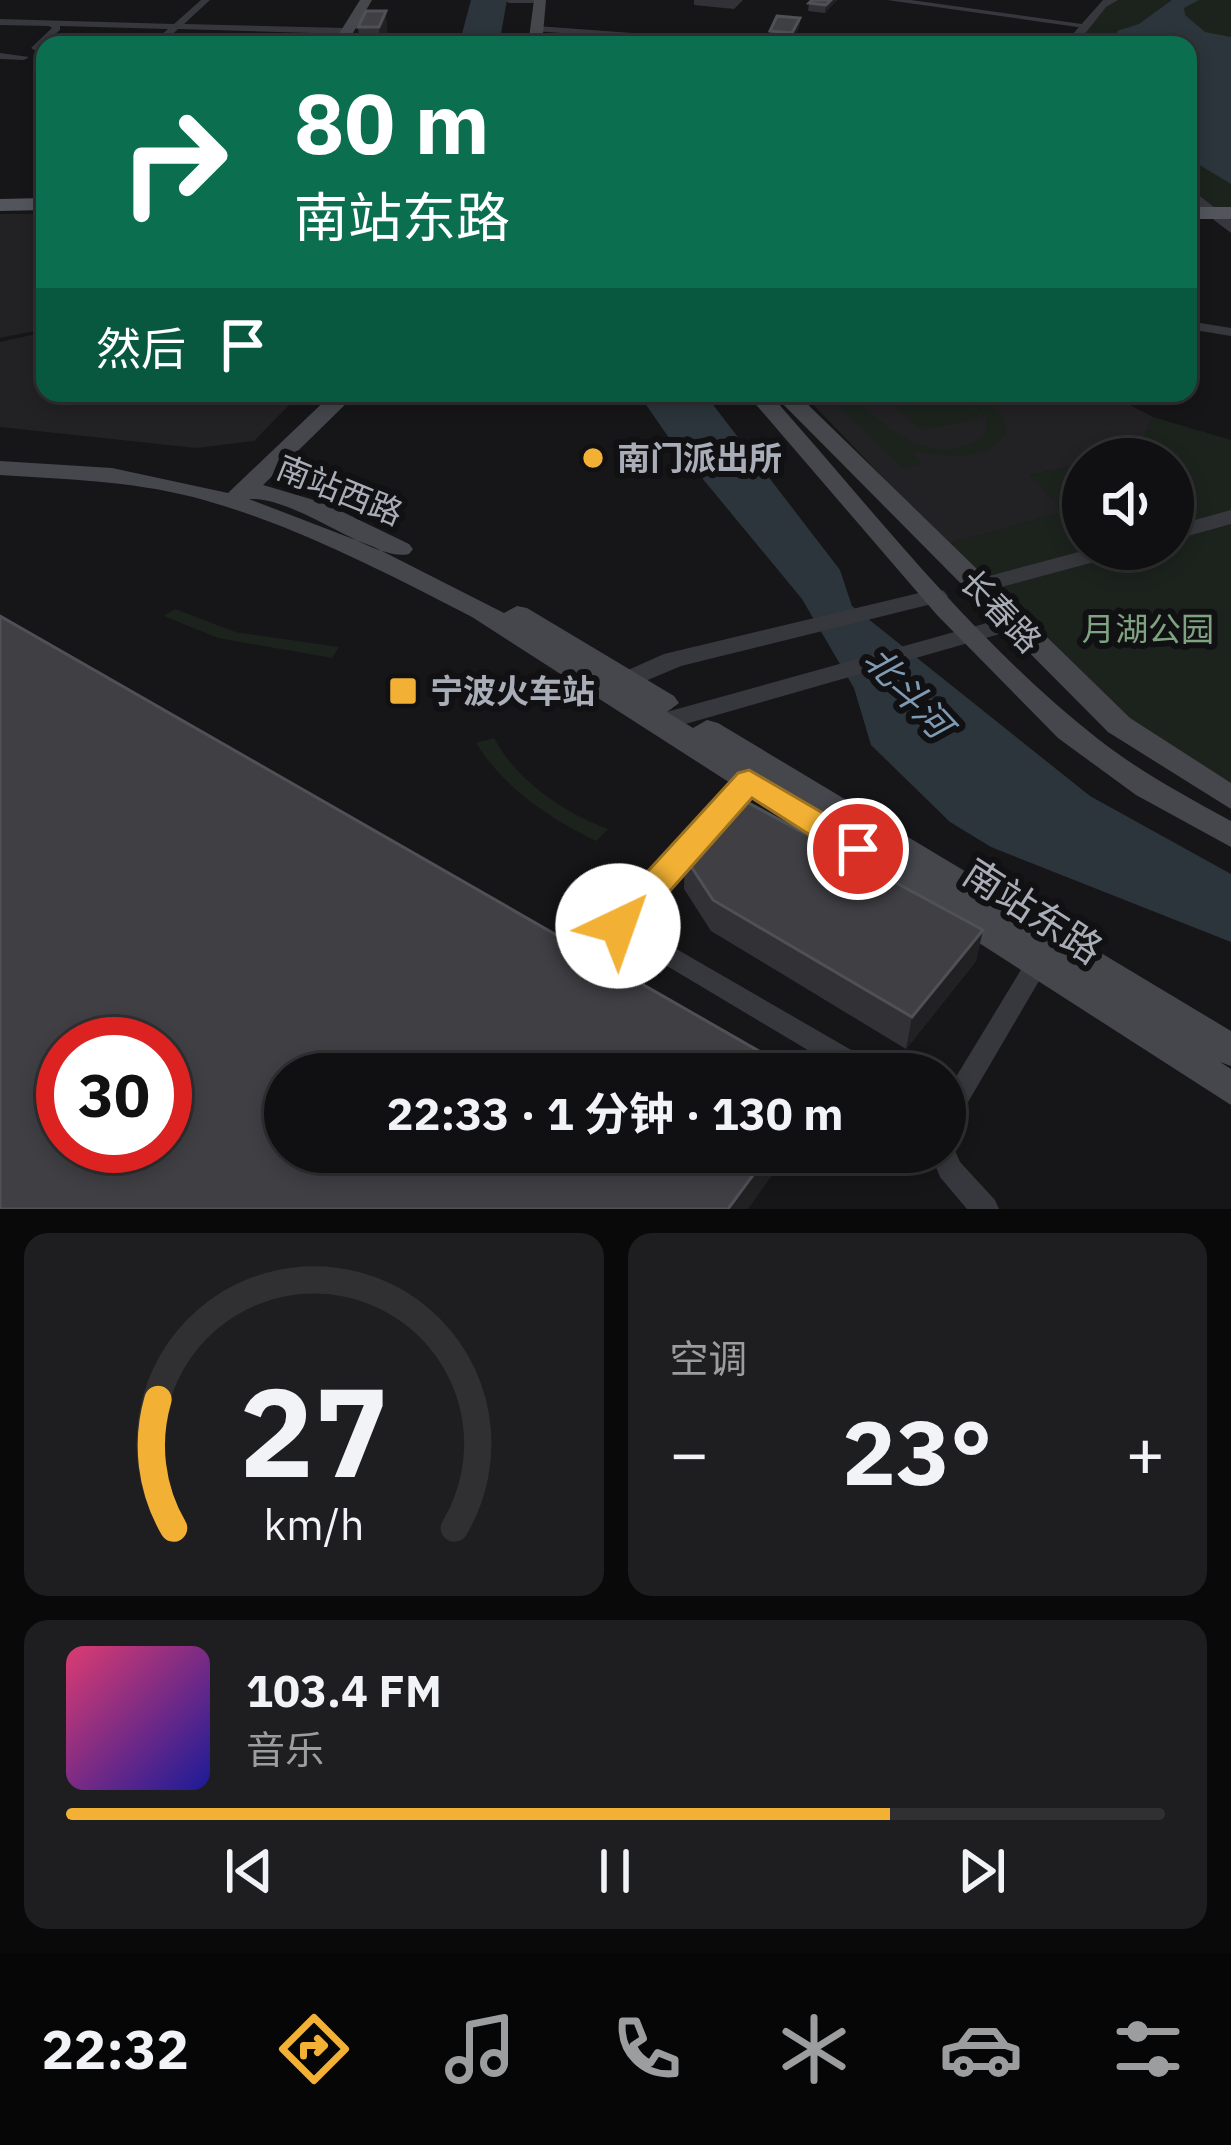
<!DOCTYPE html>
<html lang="zh">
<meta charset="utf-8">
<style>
body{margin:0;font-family:"IBM Plex Sans","Noto Sans SC",sans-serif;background:#1e1e20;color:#f1f3f6;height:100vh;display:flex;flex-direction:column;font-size:45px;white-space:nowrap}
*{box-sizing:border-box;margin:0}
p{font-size:39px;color:#9c9d9f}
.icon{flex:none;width:66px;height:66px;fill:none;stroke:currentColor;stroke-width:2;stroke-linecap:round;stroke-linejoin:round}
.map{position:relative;height:1209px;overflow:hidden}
.side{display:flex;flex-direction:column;gap:24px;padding:24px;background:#09090a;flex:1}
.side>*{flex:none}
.hud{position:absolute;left:36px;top:36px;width:1161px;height:366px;border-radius:24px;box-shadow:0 6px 18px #0003,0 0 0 3px #303032;background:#0b6e4f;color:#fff;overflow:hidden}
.tools{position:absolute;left:1062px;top:438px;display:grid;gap:24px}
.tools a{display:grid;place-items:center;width:132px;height:132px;border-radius:50%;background:#101012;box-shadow:0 6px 18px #0003,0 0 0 3px #303032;font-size:60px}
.speed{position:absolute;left:36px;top:1017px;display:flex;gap:24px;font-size:60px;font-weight:700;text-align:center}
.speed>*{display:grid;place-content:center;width:156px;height:156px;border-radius:50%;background:#101012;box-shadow:0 6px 18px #0003,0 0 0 3px #303032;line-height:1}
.speed .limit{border:18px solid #d22;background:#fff;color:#111}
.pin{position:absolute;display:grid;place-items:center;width:102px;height:102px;color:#fff;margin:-51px;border:6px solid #fff;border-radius:50%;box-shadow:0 3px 12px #0007}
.me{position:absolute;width:132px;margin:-66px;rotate:42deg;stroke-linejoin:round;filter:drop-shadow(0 0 9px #0008)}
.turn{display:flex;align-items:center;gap:42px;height:252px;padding:0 60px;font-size:54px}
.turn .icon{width:156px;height:156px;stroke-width:2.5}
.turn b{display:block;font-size:84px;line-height:102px}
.then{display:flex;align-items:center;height:114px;padding:0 60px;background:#0003;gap:24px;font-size:45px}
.big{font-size:90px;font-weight:700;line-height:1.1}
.side .tile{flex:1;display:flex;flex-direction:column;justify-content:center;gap:18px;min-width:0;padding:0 42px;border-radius:24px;background:#1e1e20}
.side .dial{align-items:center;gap:0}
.dial svg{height:312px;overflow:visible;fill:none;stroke:#303032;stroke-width:7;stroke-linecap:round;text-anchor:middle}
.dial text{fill:#f1f3f6;stroke:none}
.song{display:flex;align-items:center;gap:36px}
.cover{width:144px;height:144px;border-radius:18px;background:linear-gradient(135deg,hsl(340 70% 55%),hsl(240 70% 35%))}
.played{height:12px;border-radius:6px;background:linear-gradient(90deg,#f2b134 75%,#303032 75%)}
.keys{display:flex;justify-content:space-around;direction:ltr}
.heat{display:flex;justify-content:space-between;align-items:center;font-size:66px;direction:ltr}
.side .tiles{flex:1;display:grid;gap:24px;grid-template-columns:1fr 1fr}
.tile:last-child{grid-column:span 2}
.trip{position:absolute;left:264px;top:1053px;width:702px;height:120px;border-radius:60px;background:#101012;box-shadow:0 6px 18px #0003,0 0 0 3px #303032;font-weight:700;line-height:120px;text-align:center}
.menu{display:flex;height:192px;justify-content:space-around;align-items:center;background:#060607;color:#9c9d9f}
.menu .icon{width:84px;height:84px}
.menu .active{color:#f2b134}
.menu b{font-size:54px;color:#f1f3f6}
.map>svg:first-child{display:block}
.built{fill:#222225}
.green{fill:#1c231d}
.water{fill:#2c353c}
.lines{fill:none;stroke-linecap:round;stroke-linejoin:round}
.minor{fill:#37383d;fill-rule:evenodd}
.tertiary{fill:#37383d;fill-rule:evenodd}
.secondary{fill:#45474d;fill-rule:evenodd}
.primary{fill:#53555c;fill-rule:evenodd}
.wall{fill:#323236}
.shaded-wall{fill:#212124}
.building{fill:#3f3f44;stroke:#4f5156;stroke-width:3;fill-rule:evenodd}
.route{fill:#f2b134;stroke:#9d7322;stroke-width:3}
.poi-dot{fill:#f2b134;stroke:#111113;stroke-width:4.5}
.labels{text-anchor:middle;stroke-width:12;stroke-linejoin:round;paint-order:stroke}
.poi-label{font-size:33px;font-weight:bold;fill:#a8adb8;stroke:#111113;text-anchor:start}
.street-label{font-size:33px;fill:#a8adb8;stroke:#111113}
.park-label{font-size:33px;fill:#7fa381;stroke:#111113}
.water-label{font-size:36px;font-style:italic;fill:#7f9bb3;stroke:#111113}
.near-street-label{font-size:39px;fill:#a8adb8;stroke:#111113}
</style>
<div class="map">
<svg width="1231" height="1209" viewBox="0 0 1231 1209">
<rect width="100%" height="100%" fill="#161618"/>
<!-- built -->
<g class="built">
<path d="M 0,214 L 45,214 L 45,321 L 39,330 L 0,338 Z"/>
<path d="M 45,332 L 45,393 L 301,393 L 254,441 L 196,448 L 0,427 L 0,342 Z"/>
<path d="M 802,393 L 1107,393 L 1153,417 L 1137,453 L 1083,459 L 1083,464 L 1030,475 L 1065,512 L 947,544 Z"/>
</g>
<!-- green -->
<g class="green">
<path d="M 1115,0 L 1231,0 L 1231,220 L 1188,188 L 1188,45 L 1075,45 L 1098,11 Z"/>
<path d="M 826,393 L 850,393 C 883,426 936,475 985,434 L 985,417 L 958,393 L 977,393 L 1002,415 L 1007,430 C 990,464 944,457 912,451 L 923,464 L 903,469 Z"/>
<path d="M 880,393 L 954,393 L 983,418 L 921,431 Z"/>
<path d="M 1153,417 L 1231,440 L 1231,787 L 1125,719 L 947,544 L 1064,512 L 1029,475 L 1083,464 L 1083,549 L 1173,549 L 1173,459 L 1107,459 L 1136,453 Z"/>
<path d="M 175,609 L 235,632 L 339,647 L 332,658 L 218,638 L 164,616 Z"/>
<path d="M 494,738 C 516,780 564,813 608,829 L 596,841 C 549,818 504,788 476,743 Z"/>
</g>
<!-- water -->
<g class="water">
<path d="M 471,0 L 507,0 L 499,45 L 459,45 Z"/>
<path d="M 1172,0 L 1199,0 L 1184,8 L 1185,15 L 1205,32 L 1231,37 L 1231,184 L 1188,158 L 1188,45 L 1117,45 L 1117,31 L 1139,24 Z"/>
<path d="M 638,393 L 704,393 L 840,570 L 852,606 L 1090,796 L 1231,874 L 1231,942 L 991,847 L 950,822 L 871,745 L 854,688 L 802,599 L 669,438 Z"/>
</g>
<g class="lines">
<!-- minor -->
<g class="minor">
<path d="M 201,0 L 210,0 L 184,24 L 346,28 L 351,31 L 346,34 L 178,29 L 161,45 L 150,45 L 168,29 L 60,26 L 60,30 L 36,51 L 31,48 L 52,28 L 49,26 L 0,25 L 0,19 L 174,24 Z"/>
<path d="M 505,0 L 544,0 L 540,3 L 509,3 Z"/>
<path d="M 887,0 L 911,0 L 1089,25 L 1084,28 Z"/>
<path d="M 537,26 L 646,34 L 651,37 L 653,45 L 643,45 L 642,39 L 534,31 Z"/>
<path d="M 0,53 L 29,57 L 24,60 L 0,59 Z"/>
<path d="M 1188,321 L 1231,328 L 1231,336 L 1188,329 Z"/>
<path d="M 749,774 L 756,776 L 759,781 L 756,786 L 633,924 L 879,1066 L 883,1074 L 848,1074 L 610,932 L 607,926 L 742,776 Z"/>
<path d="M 1038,953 L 1046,955 L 1050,962 L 1046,969 L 954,1126 L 945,1129 L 945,1095 L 1030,955 Z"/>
<path d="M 945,1141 L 952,1144 L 960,1162 L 995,1200 L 999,1209 L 967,1209 L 940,1177 L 930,1152 L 945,1152 Z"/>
</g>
<!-- tertiary -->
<g class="tertiary">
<path d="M 1103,0 L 1118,0 L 1106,7 L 1076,45 L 1063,45 Z"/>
<path d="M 1188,187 L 1231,220 L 1231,233 L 1188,200 Z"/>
<path d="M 1231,510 L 1231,524 L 1173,540 L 1173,526 Z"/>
<path d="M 1090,549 L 1127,549 L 1124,554 L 975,594 L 963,587 L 967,582 Z"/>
<path d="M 936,589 L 944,591 L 948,596 L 944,601 L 681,666 L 610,696 L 597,688 L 601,682 L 664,654 Z"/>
<path d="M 1012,616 L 1021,618 L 1024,623 L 1021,628 L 661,731 L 652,728 L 648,722 L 652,716 Z"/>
</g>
<!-- secondary -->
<g class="secondary">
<path d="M 360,0 L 372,0 L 346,45 L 332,45 Z"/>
<path d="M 534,0 L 546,0 L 542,45 L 528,45 Z"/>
<path d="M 333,393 L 357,393 L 263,485 L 324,503 L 409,544 L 413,549 L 409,554 C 374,563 297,496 249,499 L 374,547 L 504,613 L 517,606 L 527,608 L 674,696 L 679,703 L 667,712 L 693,728 L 707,720 L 718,723 L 1231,1031 L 1231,1066 L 1220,1062 L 1231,1069 L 1231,1105 L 472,617 C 382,571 291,523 193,497 C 130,481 64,479 0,475 L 0,461 L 112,468 L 228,493 Z"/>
<path d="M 746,393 L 769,393 C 874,511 973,641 1098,739 C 1139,771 1185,796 1231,821 L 1231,847 L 1136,795 L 1058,738 L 937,615 Z"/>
<path d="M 772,393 L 796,393 L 1130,718 L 1231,783 L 1231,809 L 1108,732 Z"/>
</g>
<!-- primary -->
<g class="primary">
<path d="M 45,198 L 45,210 L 0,211 L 0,199 Z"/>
<rect x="1188" y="207" width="43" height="12"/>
</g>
</g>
<!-- wall -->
<g class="wall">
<path d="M 694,0 L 743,0 L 734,9 L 694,5 Z"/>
<path d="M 837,0 L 825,13 L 808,11 L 809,3 Z"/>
<path d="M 366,11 L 388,39 L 386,45 L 360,45 L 358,27 Z"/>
<path d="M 800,18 L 799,27 L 791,42 L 769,40 L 770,31 Z"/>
<path d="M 685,857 L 983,930 L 976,961 L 906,1049 L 711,931 L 684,889 Z"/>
</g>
<!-- shaded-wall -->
<g class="shaded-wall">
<path d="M 831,0 L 837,0 L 825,13 L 826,5 Z"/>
<path d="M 386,11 L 388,39 L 386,45 L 380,45 L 379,27 Z"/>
<path d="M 800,18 L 799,27 L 791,42 L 792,33 Z"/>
<path d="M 983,930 L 976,961 L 906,1049 L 912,1017 Z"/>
<path d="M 770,1152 L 789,1152 L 748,1209 L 728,1209 Z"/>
</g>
<!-- building -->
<g class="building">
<path d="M 812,0 L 831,0 L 826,5 L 809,3 Z"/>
<path d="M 366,11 L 386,11 L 379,27 L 358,27 Z"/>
<path d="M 777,16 L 800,18 L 792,33 L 770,31 Z"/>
<path d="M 0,616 L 799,1074 L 285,1074 L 285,1152 L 770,1152 L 728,1209 L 0,1209 ZM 63,1044 L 165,1044 L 165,1146 L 63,1146 Z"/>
<path d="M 745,801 L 983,930 L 912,1017 L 713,900 L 685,857 Z"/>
</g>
<!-- route -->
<path class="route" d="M 749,770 L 869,840 L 874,849 L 869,858 L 846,858 L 752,798 L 630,936 L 618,940 L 606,936 L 601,926 L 606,917 L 738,773 Z"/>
<!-- markers -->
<g class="poi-dot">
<circle cx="593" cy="458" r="12"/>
<rect x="388" y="676" width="30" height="30" rx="6"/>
</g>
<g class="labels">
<!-- poi labels -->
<g class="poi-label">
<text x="617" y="470">南门派出所</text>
<text x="430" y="703">宁波火车站</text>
</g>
<!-- street labels -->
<g class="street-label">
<text transform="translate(340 490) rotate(22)" y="12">南站西路</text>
<text transform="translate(1001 611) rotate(46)" y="12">长春路</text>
</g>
<!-- park labels -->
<g class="park-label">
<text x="1148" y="641">月湖公园</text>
</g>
<!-- water labels -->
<g class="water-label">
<text transform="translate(908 692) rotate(47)" y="13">北斗河</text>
</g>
<!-- near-street labels -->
<g class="near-street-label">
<text transform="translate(1033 911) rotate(33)" y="14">南站东路</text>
</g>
</g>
</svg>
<div class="tools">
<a><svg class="icon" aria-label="sound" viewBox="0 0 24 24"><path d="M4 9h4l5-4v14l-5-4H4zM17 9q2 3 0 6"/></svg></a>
</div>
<div class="speed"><div class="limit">30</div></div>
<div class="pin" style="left:858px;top:849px;background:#d93025"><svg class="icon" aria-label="arrive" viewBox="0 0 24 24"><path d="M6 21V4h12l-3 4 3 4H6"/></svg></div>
<svg class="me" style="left:618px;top:926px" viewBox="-20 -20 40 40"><circle r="19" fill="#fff"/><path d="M0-13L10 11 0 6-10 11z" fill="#f2b134"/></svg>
<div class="trip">22:33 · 1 分钟 · 130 m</div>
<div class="hud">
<div class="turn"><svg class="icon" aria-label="right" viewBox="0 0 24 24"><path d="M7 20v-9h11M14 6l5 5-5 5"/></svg><div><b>80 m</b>南站东路</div></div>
<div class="then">然后<svg class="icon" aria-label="arrive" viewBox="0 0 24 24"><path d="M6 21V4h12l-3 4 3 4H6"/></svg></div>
</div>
</div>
<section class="side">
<div class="tiles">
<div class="tile dial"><svg viewBox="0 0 100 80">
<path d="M14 69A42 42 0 1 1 86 69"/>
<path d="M14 69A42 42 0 0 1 10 36" stroke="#f2b134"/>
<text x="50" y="56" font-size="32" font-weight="700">27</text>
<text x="50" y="72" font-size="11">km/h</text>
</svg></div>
<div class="tile"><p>空调</p>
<div class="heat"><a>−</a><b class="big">23°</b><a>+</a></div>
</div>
<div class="tile">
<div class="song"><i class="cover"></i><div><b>103.4 FM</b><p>音乐</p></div></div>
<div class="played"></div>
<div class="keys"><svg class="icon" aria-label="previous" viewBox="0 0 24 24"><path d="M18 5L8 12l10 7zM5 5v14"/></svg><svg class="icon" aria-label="pause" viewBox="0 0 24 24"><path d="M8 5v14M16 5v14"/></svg><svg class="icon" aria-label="next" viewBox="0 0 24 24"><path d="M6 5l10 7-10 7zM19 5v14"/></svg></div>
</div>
</div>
</section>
<nav class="menu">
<b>22:32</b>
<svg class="icon active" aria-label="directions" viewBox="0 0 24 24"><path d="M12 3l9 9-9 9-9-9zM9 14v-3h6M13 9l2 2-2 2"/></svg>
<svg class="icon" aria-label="music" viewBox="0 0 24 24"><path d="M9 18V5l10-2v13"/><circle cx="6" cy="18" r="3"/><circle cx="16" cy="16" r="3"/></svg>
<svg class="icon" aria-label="phone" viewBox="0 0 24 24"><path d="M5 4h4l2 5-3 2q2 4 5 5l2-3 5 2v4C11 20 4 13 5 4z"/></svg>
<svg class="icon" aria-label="climate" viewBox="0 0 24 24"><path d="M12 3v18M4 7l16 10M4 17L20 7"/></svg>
<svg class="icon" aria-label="car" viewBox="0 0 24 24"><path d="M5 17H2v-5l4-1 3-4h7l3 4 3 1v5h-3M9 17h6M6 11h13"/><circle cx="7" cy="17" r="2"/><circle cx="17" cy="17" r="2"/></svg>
<svg class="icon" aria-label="filters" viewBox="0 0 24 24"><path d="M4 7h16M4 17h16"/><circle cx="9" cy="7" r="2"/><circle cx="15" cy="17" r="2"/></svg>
</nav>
